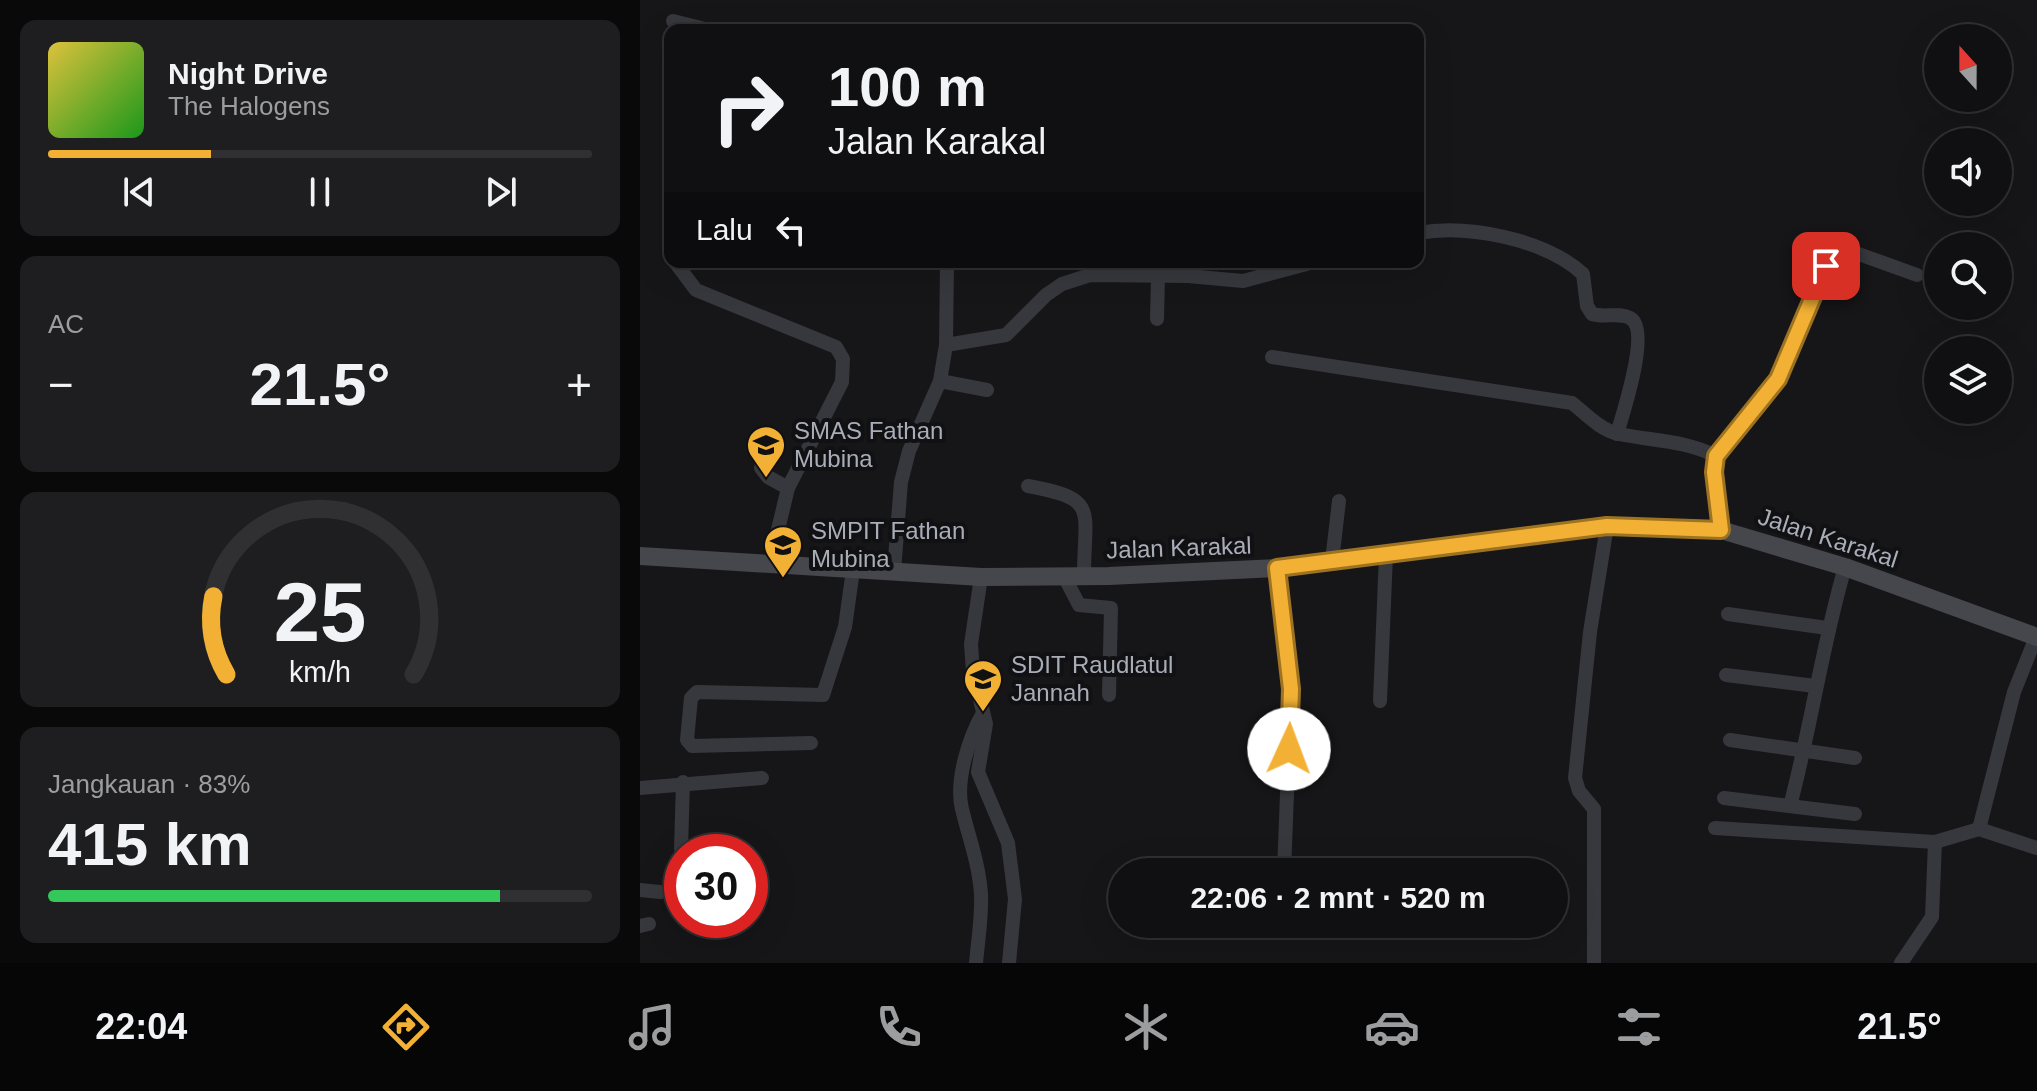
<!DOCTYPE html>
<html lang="id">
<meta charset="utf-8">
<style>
body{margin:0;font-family:Arial,sans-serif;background:#1e1e20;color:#f1f3f6;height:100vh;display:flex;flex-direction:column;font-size:30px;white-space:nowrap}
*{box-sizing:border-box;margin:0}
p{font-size:26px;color:#9c9d9f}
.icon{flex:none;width:44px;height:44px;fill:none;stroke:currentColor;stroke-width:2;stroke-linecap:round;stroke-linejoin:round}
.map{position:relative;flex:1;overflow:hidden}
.details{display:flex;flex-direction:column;gap:20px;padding:20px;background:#09090a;width:640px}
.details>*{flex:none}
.hud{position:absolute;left:24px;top:24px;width:760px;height:244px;border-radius:16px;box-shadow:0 8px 32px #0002,0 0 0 2px #303032;background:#101012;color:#f1f3f6;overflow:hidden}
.needle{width:52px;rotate:339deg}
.controls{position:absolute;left:1284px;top:24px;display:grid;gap:16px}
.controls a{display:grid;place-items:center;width:88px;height:88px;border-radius:50%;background:#101012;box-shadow:0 8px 32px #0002,0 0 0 2px #303032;font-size:40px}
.speed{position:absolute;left:24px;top:834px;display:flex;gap:16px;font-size:40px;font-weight:700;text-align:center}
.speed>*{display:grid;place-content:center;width:104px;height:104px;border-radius:50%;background:#101012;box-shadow:0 8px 32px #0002,0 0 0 2px #303032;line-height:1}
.speed .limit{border:12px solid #d22;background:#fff;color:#111}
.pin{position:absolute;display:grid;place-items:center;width:68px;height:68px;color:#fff;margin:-34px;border-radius:16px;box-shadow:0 4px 12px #0006}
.me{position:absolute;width:88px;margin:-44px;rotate:2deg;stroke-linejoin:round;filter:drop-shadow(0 0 6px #0008)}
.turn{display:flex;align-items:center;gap:28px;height:168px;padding:0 32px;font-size:36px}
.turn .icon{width:104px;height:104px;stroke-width:2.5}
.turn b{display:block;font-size:56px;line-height:68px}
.then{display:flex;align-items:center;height:76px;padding:0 32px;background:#0003;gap:16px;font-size:30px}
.big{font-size:60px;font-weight:800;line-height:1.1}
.details .widget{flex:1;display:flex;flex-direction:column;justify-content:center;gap:12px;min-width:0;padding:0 28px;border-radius:16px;background:#1e1e20}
.details .dial{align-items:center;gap:0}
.dial svg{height:208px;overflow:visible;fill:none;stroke:#303032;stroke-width:7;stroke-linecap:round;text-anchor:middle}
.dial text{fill:#f1f3f6;stroke:none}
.song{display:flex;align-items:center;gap:24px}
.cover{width:96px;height:96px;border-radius:12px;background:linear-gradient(135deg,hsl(50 70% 55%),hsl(120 70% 35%))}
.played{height:8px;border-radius:4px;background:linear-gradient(90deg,#f2b134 30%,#303032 30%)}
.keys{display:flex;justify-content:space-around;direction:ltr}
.heat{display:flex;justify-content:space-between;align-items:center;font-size:44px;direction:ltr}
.charge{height:12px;border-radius:6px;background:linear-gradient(90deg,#34c759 83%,#303032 0)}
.trip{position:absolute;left:468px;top:858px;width:460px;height:80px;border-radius:40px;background:#101012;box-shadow:0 8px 32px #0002,0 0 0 2px #303032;font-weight:800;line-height:80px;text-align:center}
.dock{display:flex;height:128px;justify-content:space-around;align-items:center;background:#060607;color:#9c9d9f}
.dock .icon{width:56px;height:56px}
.dock .on{color:#f2b134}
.dock b{font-size:36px;color:#f1f3f6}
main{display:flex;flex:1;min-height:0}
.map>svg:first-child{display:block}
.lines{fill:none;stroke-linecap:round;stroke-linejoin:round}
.minor{stroke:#37383d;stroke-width:14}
.secondary{stroke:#45474d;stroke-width:18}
.route-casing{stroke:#9d7322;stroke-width:20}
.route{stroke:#f2b134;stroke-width:14}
.labels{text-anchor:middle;stroke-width:8;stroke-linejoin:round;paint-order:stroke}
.poi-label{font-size:24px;fill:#a8adb8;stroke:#111113;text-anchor:start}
.street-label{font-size:24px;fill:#a8adb8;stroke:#111113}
</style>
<main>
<section class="details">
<div class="widget">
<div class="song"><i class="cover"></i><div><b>Night Drive</b><p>The Halogens</p></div></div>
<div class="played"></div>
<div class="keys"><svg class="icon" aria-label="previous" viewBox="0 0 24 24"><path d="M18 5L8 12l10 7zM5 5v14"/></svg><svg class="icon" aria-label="pause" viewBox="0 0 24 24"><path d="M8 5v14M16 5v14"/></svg><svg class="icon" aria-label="next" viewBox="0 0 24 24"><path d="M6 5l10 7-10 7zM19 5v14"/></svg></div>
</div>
<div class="widget"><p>AC</p>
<div class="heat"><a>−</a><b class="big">21.5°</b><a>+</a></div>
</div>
<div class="widget dial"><svg viewBox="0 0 100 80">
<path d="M14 69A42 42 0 1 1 86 69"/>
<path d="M14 69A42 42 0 0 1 9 39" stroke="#f2b134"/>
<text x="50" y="56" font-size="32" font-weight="700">25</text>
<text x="50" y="72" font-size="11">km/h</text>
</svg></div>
<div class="widget"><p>Jangkauan · 83%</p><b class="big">415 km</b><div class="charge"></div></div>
</section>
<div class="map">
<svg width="1397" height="963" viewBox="0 0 1397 963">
<rect width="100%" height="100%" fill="#161618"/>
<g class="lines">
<!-- minor -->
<g class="minor">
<path d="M 33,21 L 69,30"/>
<path d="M 778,233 C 827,224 905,239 943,274 L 947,306 L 952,314 C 964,318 979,312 990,318 C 1011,329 983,413 977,434"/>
<path d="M 35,262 L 56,290 L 196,347 L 203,359 L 202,382 L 148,488 L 130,563"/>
<path d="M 517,319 L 518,275"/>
<path d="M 306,345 L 366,335 L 406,295 L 422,284 L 450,275 L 548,276 L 603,281 L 674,262"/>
<path d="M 632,357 L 932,403 C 946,414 960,430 979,434 C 1013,441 1044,440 1076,456 L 1074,472 L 1081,530"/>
<path d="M 300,381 L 347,390"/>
<path d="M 125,451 L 121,468 L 128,477 L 148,488"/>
<path d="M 1076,456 L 1138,379 L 1194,255 L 1204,250 L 1213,252 L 1277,275"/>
<path d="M 388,486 C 460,499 444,509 444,575"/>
<path d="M 692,561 L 699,501"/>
<path d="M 637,568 L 651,689 L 644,872"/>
<path d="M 254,571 L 261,482 L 269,451 L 300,381 L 306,345 L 307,262"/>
<path d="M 424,576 L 439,605 L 471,608 L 469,695"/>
<path d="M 341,577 L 331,644 L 333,671 L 346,724 L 338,772 L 368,843 L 375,899 L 369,963"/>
<path d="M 1088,614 L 1187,628"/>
<path d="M 1086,675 L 1175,686"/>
<path d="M 740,701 L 746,554"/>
<path d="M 1090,740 L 1215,758"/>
<path d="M 171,743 L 52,746 L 47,740 L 51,698 L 57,692 L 183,695 L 205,627 L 213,570"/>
<path d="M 0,788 L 122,778"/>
<path d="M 1084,798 L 1215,814"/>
<path d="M 1150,806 C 1171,727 1182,646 1205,567"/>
<path d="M 1075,828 L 1295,842 L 1339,829 L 1397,848"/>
<path d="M 1339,829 L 1374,692 L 1396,637"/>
<path d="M 41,849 L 43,782"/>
<path d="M 0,890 L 20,892"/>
<path d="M 0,926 L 9,924"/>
<path d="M 336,963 C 338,941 342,917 341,894 C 339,864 329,838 322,809 C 315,781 329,737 343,713"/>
<path d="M 954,963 L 954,809 L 939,791 L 935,778 L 950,632 L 967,526"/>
<path d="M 1261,963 L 1292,917 L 1295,842"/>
</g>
<!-- secondary -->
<path class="secondary" d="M 0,556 L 341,577 L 469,576 L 637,568 L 967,526 L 1081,530 L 1205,567 L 1397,637"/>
</g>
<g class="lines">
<!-- route casing -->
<g class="route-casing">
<path id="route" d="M 649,749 L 651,689 L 637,568 L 967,526 L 1081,530 L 1074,472 L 1076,456 L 1138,379 L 1186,266"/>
</g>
<!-- route -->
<use href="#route" class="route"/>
</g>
<!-- icons -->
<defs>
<g id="school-pin" transform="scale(2)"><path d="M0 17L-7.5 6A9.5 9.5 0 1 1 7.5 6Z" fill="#f2b134" stroke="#111113"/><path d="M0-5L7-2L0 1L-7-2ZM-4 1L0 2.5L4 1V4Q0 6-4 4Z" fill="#111"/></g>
</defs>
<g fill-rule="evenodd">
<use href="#school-pin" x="126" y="445"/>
<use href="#school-pin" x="143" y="545"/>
<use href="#school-pin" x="343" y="679"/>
</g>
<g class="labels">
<!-- poi labels -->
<g class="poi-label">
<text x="154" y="439">SMAS Fathan<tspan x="154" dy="28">Mubina</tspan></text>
<text x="171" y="539">SMPIT Fathan<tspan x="171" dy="28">Mubina</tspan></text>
<text x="371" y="673">SDIT Raudlatul<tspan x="371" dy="28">Jannah</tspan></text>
</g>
<!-- street labels -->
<g class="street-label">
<text transform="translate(1188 538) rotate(18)" y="8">Jalan Karakal</text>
<text transform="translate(539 548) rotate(-2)" y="8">Jalan Karakal</text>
</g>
</g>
</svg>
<div class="controls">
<a><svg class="needle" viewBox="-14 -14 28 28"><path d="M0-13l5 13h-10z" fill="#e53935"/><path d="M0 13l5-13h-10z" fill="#9c9d9f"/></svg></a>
<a><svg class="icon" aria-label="sound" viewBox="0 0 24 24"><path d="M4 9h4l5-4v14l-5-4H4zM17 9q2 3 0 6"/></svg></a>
<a><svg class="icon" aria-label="search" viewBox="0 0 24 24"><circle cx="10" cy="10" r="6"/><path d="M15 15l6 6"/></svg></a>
<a><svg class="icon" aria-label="layers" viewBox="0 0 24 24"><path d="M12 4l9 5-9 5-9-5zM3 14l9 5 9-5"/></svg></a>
</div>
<div class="speed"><div class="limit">30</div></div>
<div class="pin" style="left:1186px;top:266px;background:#d93025"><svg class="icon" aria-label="arrive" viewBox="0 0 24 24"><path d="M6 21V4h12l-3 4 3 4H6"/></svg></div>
<svg class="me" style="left:649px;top:749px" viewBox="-20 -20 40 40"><circle r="19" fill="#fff"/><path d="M0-13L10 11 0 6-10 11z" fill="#f2b134"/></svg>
<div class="trip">22:06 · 2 mnt · 520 m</div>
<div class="hud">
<div class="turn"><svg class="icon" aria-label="right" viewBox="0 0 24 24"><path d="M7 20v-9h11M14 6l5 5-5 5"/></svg><div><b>100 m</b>Jalan Karakal</div></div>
<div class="then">Lalu<svg class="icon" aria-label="left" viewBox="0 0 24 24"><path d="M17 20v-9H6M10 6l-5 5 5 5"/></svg></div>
</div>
</div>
</main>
<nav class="dock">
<b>22:04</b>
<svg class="icon on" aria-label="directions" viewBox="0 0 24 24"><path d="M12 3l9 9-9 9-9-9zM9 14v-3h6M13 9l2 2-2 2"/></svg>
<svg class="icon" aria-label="music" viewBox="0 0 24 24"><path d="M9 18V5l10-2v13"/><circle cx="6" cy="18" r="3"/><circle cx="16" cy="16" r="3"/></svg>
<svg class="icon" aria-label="phone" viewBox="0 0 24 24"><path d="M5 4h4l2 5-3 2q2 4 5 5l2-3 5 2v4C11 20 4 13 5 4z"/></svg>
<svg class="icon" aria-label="climate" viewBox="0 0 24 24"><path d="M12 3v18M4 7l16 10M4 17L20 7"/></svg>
<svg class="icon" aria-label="car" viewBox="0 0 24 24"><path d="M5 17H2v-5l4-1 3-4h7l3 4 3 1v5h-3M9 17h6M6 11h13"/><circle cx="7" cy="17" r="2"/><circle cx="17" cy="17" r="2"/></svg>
<svg class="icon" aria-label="filters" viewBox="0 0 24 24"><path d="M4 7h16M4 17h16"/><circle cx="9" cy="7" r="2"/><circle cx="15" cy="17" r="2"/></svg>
<b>21.5°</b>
</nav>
